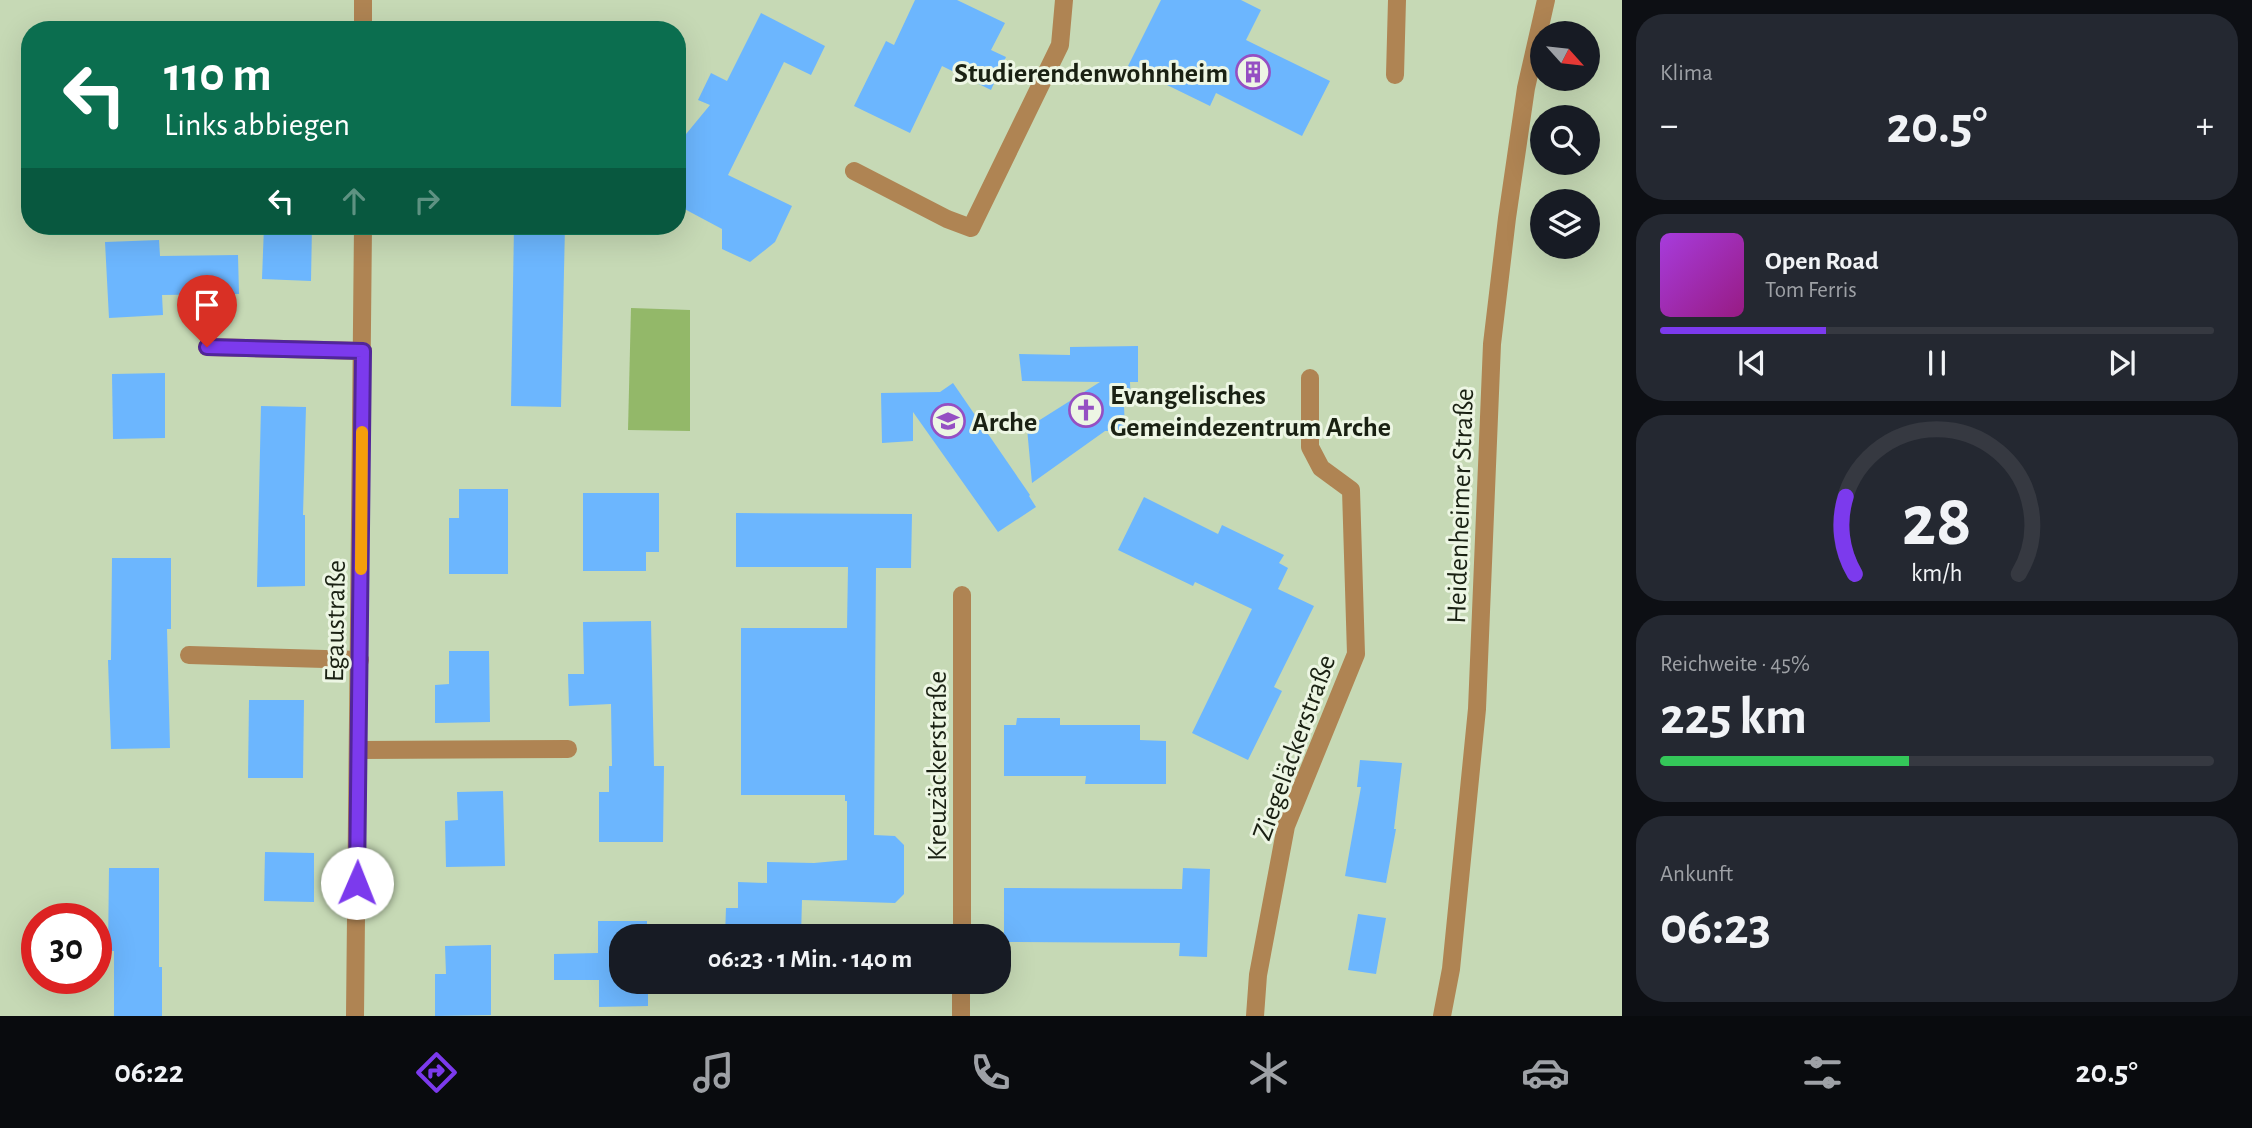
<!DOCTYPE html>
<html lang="de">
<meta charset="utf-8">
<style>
body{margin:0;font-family:"Alegreya Sans",sans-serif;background:#242831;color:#f1f3f6;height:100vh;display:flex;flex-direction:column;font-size:26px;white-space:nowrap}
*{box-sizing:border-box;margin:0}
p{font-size:23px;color:#9ea1a6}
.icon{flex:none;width:38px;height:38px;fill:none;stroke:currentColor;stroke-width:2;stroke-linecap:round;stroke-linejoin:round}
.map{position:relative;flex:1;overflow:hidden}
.drawer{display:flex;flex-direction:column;gap:14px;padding:14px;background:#0d0f14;width:630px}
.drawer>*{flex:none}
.top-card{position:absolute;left:21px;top:21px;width:665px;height:214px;border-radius:28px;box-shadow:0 7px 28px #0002;background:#0b6e4f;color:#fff;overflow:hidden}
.needle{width:46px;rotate:117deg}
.buttons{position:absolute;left:1530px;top:21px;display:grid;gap:14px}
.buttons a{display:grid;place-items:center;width:70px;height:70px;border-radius:50%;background:#171b24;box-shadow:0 7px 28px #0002;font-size:35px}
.speed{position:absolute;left:21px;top:903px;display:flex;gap:14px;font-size:35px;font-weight:700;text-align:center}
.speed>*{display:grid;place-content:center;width:91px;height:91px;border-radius:50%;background:#171b24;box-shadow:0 7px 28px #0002;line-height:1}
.speed .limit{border:10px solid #d22;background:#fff;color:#111}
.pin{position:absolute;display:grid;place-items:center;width:60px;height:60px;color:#fff;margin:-72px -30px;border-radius:50% 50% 50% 0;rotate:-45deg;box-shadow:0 0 7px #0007}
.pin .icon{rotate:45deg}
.me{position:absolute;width:77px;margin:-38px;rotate:1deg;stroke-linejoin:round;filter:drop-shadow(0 0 5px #0008)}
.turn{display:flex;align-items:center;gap:24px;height:147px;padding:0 28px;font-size:32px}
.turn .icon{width:91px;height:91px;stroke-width:2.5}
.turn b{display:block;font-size:49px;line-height:60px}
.lanes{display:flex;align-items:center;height:66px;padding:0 28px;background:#0003;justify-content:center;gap:35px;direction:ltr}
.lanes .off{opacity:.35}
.big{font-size:52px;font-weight:700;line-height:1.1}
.drawer .tile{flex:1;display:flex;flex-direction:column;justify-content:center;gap:10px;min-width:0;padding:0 24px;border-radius:28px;background:#242831}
.drawer .dial{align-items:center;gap:0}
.dial svg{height:182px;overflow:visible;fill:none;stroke:#363941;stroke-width:7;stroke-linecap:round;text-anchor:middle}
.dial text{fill:#f1f3f6;stroke:none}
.song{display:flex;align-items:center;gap:21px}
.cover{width:84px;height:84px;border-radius:10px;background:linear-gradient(135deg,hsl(280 70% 55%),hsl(310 70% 35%))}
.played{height:7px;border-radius:4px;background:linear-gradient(90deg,#7c3aed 30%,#363941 30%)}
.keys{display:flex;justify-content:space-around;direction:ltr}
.heat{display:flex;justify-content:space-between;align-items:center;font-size:38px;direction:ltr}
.charge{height:10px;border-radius:5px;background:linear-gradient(90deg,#34c759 45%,#363941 0)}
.trip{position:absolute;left:609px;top:924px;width:402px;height:70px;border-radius:28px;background:#171b24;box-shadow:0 7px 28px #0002;font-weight:700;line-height:70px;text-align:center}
.dock{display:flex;height:112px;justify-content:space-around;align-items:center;background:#090b0e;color:#9ea1a6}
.dock .icon{width:49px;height:49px}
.dock .selected{color:#7c3aed}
.dock b{font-size:32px;color:#f1f3f6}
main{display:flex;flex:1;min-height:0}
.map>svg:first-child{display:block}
.green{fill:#93b869}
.building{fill:#6cb6fe}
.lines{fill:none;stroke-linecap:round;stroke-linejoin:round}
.minor{stroke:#af8453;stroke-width:18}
.route-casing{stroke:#51269a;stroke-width:18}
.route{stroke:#7c3aed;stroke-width:12}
.slow{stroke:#f59e0b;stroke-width:12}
.labels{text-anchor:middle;stroke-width:6;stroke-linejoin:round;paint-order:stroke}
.poi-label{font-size:28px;font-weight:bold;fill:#1a2113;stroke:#edf6e4;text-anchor:start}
.street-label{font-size:28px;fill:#1a2113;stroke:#edf6e4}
</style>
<main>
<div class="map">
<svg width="1622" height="1016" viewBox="0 0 1622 1016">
<rect width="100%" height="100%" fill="#c6d9b5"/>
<!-- green -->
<path class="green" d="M 631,308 L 690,310 L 690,431 L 628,430 Z"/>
<!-- building -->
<g class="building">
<path d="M 915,0 L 957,0 L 1005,23 L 991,50 L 1006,57 L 991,90 L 942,66 L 910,133 L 854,106 L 886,41 L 894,45 Z"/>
<path d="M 1161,0 L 1241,0 L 1261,10 L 1246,40 L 1330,81 L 1302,136 L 1216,93 L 1210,106 L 1128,66 Z"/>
<path d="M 761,13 L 825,46 L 811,75 L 784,62 L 728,175 L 792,206 L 775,242 L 750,262 L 722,249 L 722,229 L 677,205 L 677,145 L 710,105 L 698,100 L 711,73 L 727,81 Z"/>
<path d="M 264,226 L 312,226 L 311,281 L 262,279 Z"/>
<path d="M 514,226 L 565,226 L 561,407 L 511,406 Z"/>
<path d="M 159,240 L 160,256 L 238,255 L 239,294 L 162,295 L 163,315 L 109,318 L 105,242 Z"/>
<path d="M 1138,346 L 1138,382 L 1130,382 L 1131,406 L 1124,406 L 1125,431 L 1105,431 L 1032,483 L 1027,428 L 1100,382 L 1022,381 L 1019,354 L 1070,355 L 1070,347 Z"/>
<path d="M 165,373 L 165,438 L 113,439 L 112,374 Z"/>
<path d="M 953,383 L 1030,495 L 1029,496 L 1036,507 L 998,532 L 913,412 L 913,441 L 882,443 L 881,393 L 940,392 Z"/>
<path d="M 261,406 L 306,407 L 303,515 L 305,515 L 305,586 L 257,587 Z"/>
<path d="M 459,489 L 508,489 L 508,574 L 449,574 L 449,518 L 459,518 Z"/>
<path d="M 583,493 L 659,493 L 659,552 L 646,552 L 646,571 L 583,571 Z"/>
<path d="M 1144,497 L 1218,534 L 1222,525 L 1284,555 L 1279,563 L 1288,568 L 1278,589 L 1314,606 L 1274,687 L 1282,691 L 1248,760 L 1192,733 L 1252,609 L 1195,582 L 1193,586 L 1118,550 Z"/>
<path d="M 736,513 L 912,514 L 911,568 L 876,568 L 874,835 L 895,836 L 904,845 L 904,894 L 895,903 L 802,900 L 801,936 L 725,936 L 726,908 L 738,908 L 738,882 L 767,883 L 767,862 L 814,863 L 847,860 L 847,801 L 845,801 L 845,795 L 741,795 L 741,628 L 847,628 L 848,567 L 736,567 Z"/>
<path d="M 112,558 L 171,558 L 171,629 L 167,629 L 170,748 L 111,749 L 108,660 L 111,660 Z"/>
<path d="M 651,621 L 654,766 L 664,766 L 663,842 L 599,842 L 599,792 L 609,792 L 609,766 L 612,766 L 611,704 L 569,706 L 568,674 L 584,674 L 583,622 Z"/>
<path d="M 449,651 L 489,651 L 490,722 L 435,723 L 435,685 L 449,684 Z"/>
<path d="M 249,700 L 304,700 L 303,778 L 248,778 Z"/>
<path d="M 1017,718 L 1060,718 L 1060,725 L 1140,725 L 1140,740 L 1166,741 L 1166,784 L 1085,784 L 1086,776 L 1004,776 L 1004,725 L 1016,725 Z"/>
<path d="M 1360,760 L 1402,763 L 1394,829 L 1396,829 L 1386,883 L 1345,876 L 1361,787 L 1357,787 Z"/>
<path d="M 503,791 L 505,866 L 446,867 L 445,821 L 458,820 L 457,792 Z"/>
<path d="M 265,852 L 314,853 L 314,902 L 264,901 Z"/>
<path d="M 109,868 L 159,868 L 159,967 L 162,967 L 162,1016 L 114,1016 L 114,951 L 108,951 Z"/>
<path d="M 1183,868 L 1210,869 L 1207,957 L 1179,956 L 1180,943 L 1004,942 L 1004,888 L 1182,889 Z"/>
<path d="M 1358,914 L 1386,918 L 1376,974 L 1348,970 Z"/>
<path d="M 598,921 L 647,921 L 647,936 L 621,936 L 621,982 L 648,982 L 648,1006 L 599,1007 L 599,980 L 554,980 L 554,954 L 598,953 Z"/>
<path d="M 491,945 L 491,1015 L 435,1016 L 435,974 L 446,974 L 445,946 Z"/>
</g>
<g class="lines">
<!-- minor -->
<g class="minor">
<path d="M 363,30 L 363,0"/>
<path d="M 1395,75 L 1397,0"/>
<path d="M 854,171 L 947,219 L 971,228 L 1060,45 L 1064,0"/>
<path d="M 207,347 L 363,351"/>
<path d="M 189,655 L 360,660"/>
<path d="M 359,750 L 568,749"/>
<path d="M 962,936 L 962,595"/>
<path d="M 355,1016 L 363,226"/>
<path d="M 961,1016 L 961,982"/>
<path d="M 1255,1016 L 1258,975 L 1286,826 L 1356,654 L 1351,490 L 1321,468 L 1310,447 L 1310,378"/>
<path d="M 1442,1016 L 1451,969 L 1477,709 L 1492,344 L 1507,218 L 1526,88 L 1546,0"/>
</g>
</g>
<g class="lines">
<!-- route casing -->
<g class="route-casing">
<path id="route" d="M 207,347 L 363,351 L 357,883"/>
</g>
<!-- route -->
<use href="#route" class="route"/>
<!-- slow -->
<path class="slow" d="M 361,569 L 362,432"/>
</g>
<!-- icons -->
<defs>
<g id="building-ring" transform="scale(1.75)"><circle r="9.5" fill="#edf6e4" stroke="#954fc3" stroke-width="1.5"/><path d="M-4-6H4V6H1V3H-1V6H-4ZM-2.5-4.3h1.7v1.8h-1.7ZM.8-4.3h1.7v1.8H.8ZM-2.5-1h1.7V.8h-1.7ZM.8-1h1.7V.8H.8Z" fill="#954fc3"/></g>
<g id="church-ring" transform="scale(1.75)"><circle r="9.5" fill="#edf6e4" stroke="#954fc3" stroke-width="1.5"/><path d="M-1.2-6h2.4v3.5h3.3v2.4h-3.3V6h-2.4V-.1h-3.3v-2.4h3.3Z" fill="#954fc3"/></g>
<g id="school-ring" transform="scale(1.75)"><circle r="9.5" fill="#edf6e4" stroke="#954fc3" stroke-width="1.5"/><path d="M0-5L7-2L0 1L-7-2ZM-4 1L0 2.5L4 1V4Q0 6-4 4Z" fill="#954fc3"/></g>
</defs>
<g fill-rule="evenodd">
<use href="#building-ring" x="1253" y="72"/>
<use href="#church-ring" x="1086" y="410"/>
<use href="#school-ring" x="948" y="421"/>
</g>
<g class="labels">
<!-- poi labels -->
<g class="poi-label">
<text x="1228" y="82" text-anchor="end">Studierendenwohnheim</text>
<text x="1110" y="404">Evangelisches<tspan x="1110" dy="32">Gemeindezentrum Arche</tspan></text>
<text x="972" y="431">Arche</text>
</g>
<!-- street labels -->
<g class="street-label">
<text transform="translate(1459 506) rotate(-88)" y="10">Heidenheimer Straße</text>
<text transform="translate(334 621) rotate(-89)" y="10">Egaustraße</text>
<text transform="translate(1293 747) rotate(-70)" y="10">Ziegeläckerstraße</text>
<text transform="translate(936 766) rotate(-90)" y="10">Kreuzäckerstraße</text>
</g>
</g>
</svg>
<div class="buttons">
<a><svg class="needle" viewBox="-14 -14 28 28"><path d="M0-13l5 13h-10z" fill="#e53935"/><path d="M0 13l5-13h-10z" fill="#9ea1a6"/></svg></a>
<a><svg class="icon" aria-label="search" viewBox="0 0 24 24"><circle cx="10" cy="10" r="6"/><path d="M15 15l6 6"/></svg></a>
<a><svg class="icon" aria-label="layers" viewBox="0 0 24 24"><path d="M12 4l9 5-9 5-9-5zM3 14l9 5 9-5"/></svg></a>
</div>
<div class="speed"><div class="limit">30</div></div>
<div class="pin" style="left:207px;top:347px;background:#d93025"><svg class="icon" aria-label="arrive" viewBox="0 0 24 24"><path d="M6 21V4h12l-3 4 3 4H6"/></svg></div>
<svg class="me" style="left:357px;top:883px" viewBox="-20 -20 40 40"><circle r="19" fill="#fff"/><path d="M0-13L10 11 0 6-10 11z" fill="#7c3aed"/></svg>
<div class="trip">06:23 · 1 Min. · 140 m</div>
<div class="top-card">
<div class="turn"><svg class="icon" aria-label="left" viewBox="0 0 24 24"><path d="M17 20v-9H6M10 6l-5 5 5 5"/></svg><div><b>110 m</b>Links abbiegen</div></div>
<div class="lanes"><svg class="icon" aria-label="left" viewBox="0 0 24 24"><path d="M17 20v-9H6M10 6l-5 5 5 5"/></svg><svg class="icon off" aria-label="ahead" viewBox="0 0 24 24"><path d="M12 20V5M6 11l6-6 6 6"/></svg><svg class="icon off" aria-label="right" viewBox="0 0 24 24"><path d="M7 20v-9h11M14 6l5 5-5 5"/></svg></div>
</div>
</div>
<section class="drawer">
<div class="tile"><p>Klima</p>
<div class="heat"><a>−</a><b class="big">20.5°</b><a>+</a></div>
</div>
<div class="tile">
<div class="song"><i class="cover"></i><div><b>Open Road</b><p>Tom Ferris</p></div></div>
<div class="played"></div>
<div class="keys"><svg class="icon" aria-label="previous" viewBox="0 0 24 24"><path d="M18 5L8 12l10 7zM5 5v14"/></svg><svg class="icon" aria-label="pause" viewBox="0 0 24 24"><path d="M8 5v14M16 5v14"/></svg><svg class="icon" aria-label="next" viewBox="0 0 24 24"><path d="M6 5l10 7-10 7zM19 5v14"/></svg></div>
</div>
<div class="tile dial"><svg viewBox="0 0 100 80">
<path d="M14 69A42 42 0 1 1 86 69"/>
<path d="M14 69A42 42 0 0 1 10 35" stroke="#7c3aed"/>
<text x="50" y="56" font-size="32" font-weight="700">28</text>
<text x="50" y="72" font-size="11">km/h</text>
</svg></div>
<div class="tile"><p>Reichweite · 45%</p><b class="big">225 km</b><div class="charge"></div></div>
<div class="tile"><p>Ankunft</p><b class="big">06:23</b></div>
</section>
</main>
<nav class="dock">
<b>06:22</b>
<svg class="icon selected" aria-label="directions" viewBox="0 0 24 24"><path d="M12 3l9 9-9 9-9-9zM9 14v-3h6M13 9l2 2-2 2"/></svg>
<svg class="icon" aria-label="music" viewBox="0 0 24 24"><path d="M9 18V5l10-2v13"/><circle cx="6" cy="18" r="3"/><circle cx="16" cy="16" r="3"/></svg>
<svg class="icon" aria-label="phone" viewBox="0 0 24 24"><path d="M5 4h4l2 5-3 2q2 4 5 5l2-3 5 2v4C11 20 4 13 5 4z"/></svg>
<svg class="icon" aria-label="climate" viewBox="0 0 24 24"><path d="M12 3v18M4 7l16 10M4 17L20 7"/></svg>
<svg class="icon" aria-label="car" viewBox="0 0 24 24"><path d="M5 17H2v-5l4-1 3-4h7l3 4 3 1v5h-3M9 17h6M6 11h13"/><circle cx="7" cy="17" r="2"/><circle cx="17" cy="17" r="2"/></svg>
<svg class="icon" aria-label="filters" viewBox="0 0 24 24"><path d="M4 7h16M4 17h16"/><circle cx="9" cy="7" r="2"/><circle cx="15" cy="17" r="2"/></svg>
<b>20.5°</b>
</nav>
